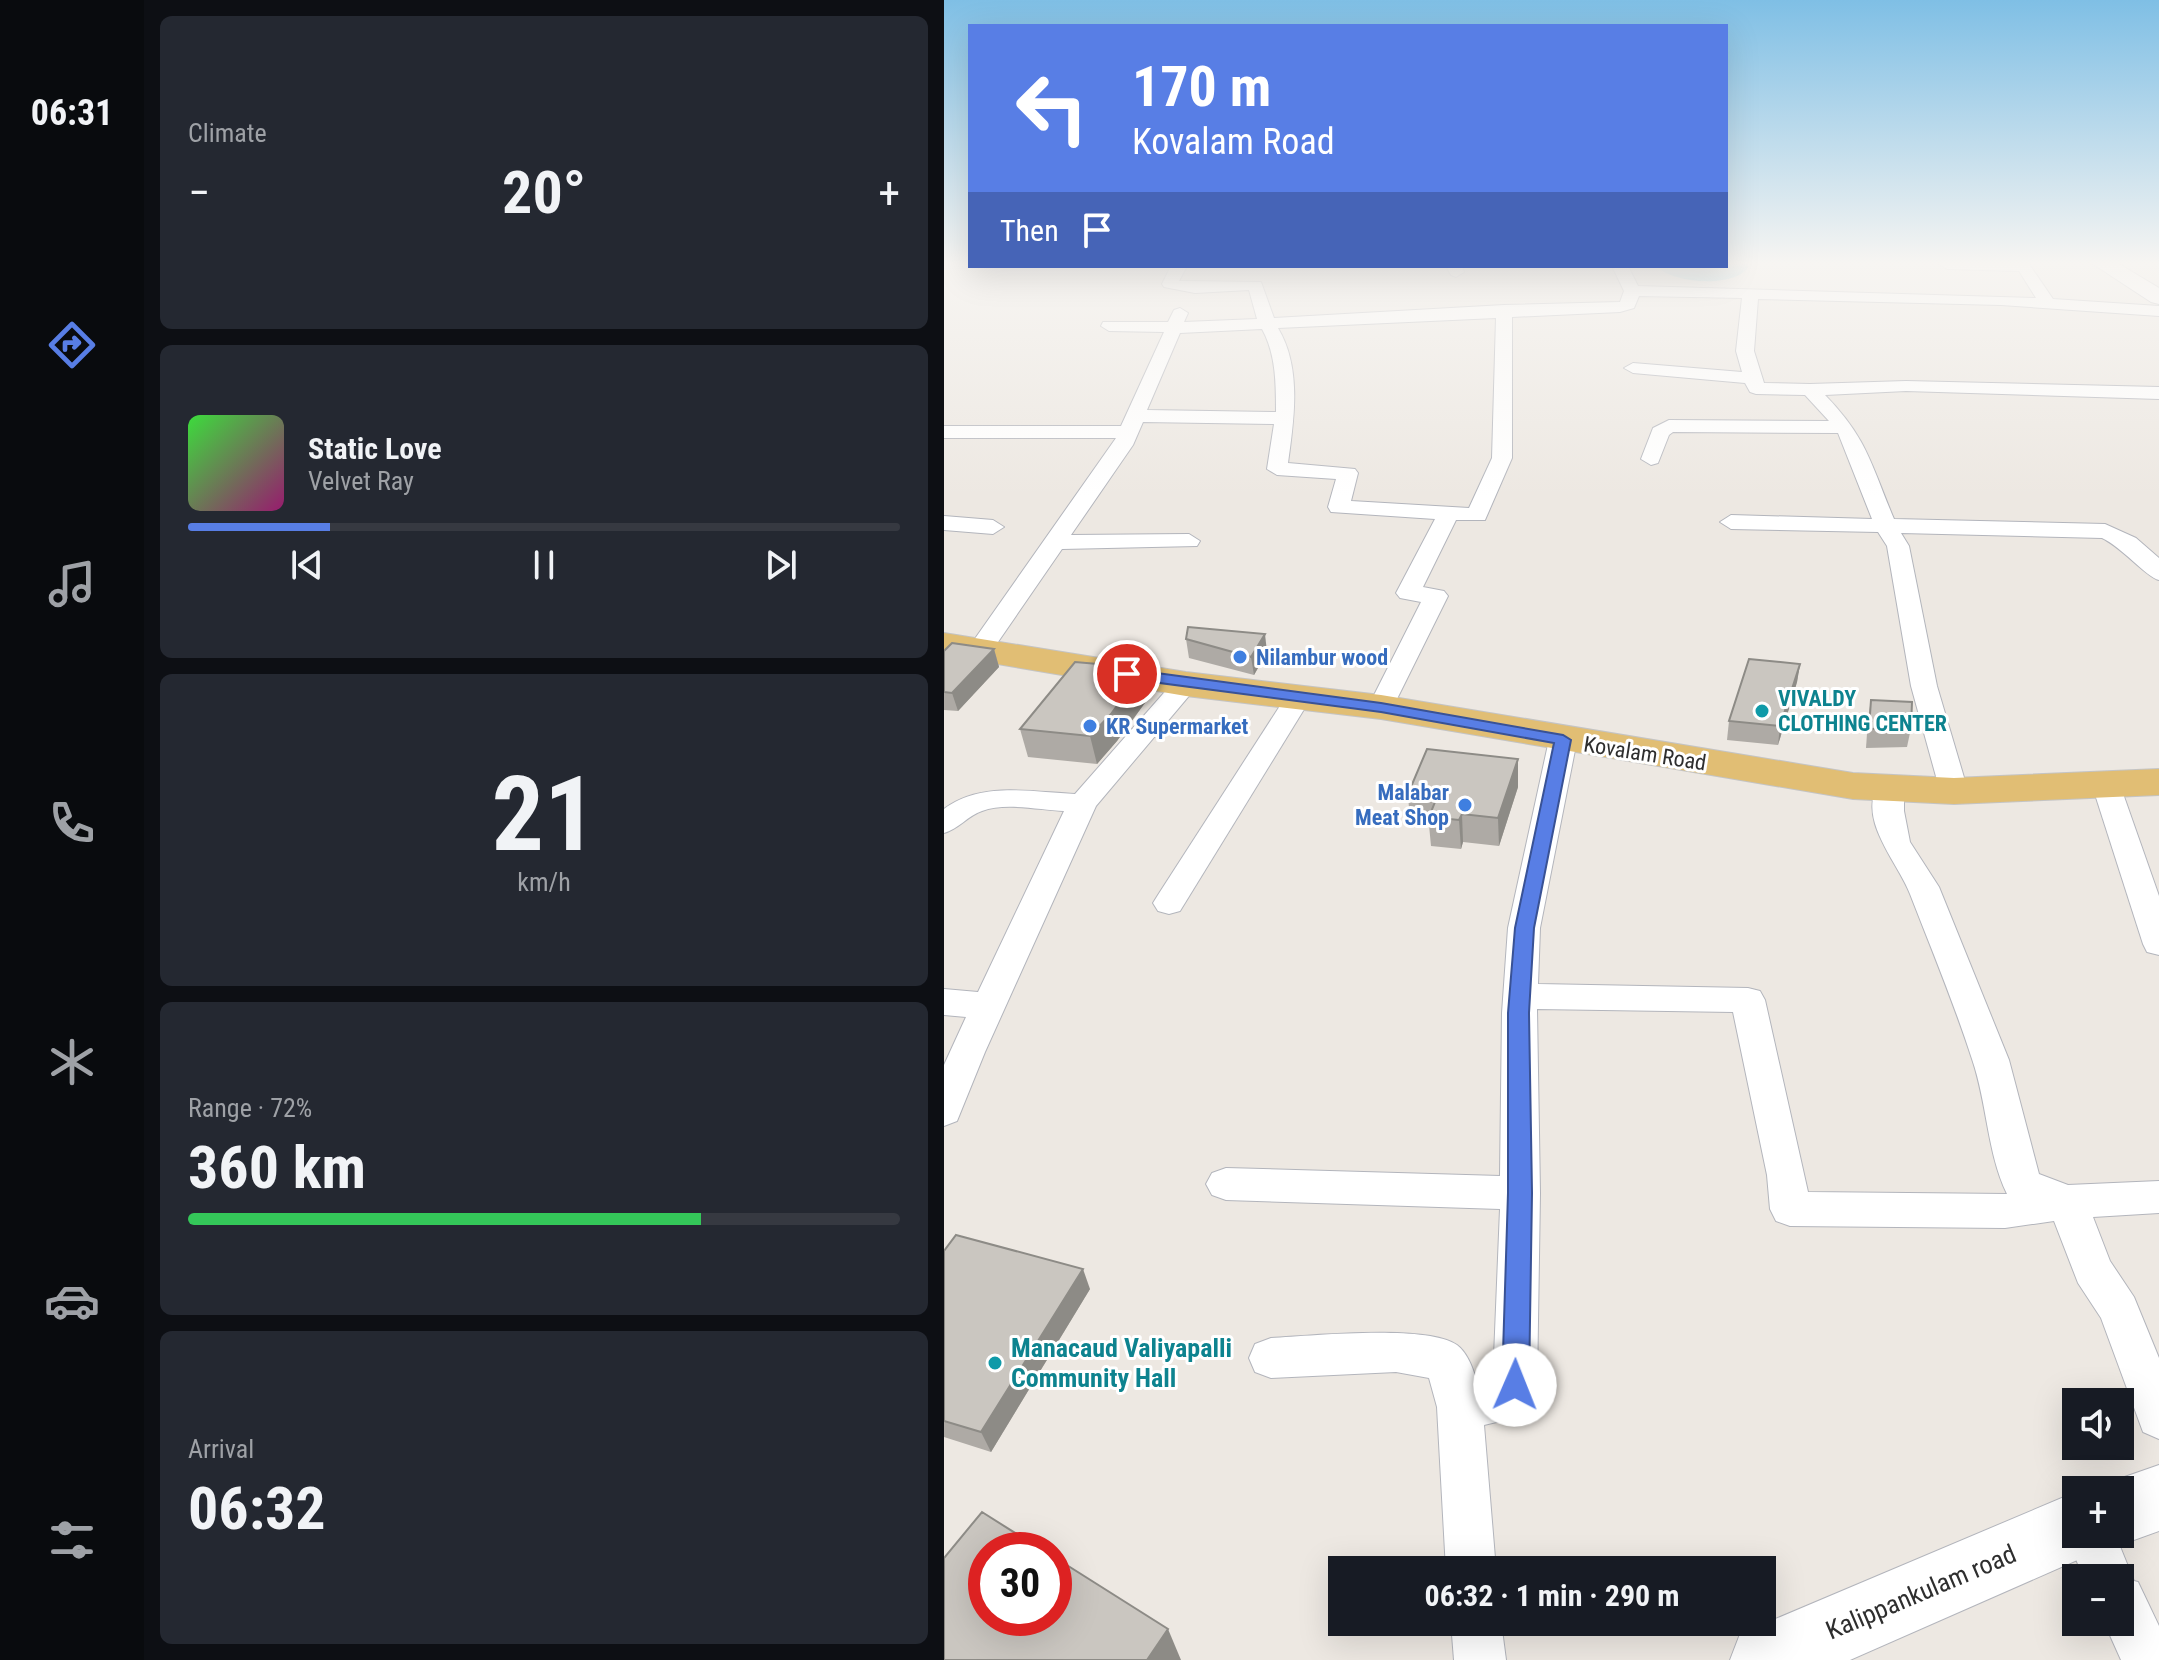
<!DOCTYPE html>
<meta charset="utf-8">
<style>
body{margin:0;font-family:"Roboto Condensed",sans-serif;background:#242831;color:#f1f3f6;height:100vh;display:flex;flex-direction:column;font-size:30px;white-space:nowrap}
*{box-sizing:border-box;margin:0}
p{font-size:26px;color:#9ea1a6}
.icon{flex:none;width:44px;height:44px;fill:none;stroke:currentColor;stroke-width:2;stroke-linecap:round;stroke-linejoin:round}
.map{position:relative;flex:1;overflow:hidden}
.panel{display:flex;flex-direction:column;gap:16px;padding:16px;background:#0d0f14;width:800px}
.panel>*{flex:none}
.guide{position:absolute;left:24px;top:24px;width:760px;height:244px;border-radius:0px;box-shadow:0 8px 32px #0002;background:#587ee5;color:#fff;overflow:hidden}
.controls{position:absolute;left:1118px;top:1388px;display:grid;gap:16px}
.controls a{display:grid;place-items:center;width:72px;height:72px;border-radius:0px;background:#171b24;box-shadow:0 8px 32px #0002;font-size:40px}
.speed{position:absolute;left:24px;top:1532px;display:flex;gap:16px;font-size:40px;font-weight:700;text-align:center}
.speed>*{display:grid;place-content:center;width:104px;height:104px;border-radius:50%;background:#171b24;box-shadow:0 8px 32px #0002;line-height:1}
.speed .limit{border:12px solid #d22;background:#fff;color:#111}
.pin{position:absolute;display:grid;place-items:center;width:68px;height:68px;color:#fff;margin:-34px;border:4px solid #fff;border-radius:50%;box-shadow:0 2px 8px #0007}
.me{position:absolute;width:88px;margin:-44px;rotate:1deg;stroke-linejoin:round;filter:drop-shadow(0 0 6px #0008)}
.turn{display:flex;align-items:center;gap:28px;height:168px;padding:0 32px;font-size:36px}
.turn .icon{width:104px;height:104px;stroke-width:2.5}
.turn b{display:block;font-size:56px;line-height:68px}
.then{display:flex;align-items:center;height:76px;padding:0 32px;background:#0003;gap:16px;font-size:30px}
.big{font-size:60px;font-weight:700;line-height:1.1}
.panel .tile{flex:1;display:flex;flex-direction:column;justify-content:center;gap:12px;min-width:0;padding:0 28px;border-radius:12px;background:#242831}
.panel .dial{align-items:center;gap:0}
.dial b{font-size:104px;line-height:1}
.song{display:flex;align-items:center;gap:24px}
.cover{width:96px;height:96px;border-radius:12px;background:linear-gradient(135deg,hsl(120 70% 55%),hsl(320 70% 35%))}
.played{height:8px;border-radius:4px;background:linear-gradient(90deg,#587ee5 20%,#363941 20%)}
.keys{display:flex;justify-content:space-around;direction:ltr}
.heat{display:flex;justify-content:space-between;align-items:center;font-size:44px;direction:ltr}
.charge{height:12px;border-radius:6px;background:linear-gradient(90deg,#34c759 72%,#363941 0)}
.trip{position:absolute;left:384px;top:1556px;width:448px;height:80px;border-radius:0px;background:#171b24;box-shadow:0 8px 32px #0002;font-weight:700;line-height:80px;text-align:center}
main{display:flex;flex:1;min-height:0}
.tabs{display:flex;flex-direction:column;width:144px;justify-content:space-around;align-items:center;background:#090b0e;color:#9ea1a6}
.tabs .icon{width:56px;height:56px}
.tabs .current{color:#587ee5}
.tabs b{font-size:36px;color:#f1f3f6}
.map>svg:first-child{display:block}
.water{fill:#83d0e1}
.lines{fill:none;stroke-linecap:round;stroke-linejoin:round}
.street-casing{stroke:#b3b5bc;stroke-width:2}
.secondary-casing{stroke:#b3b5bc;stroke-width:2}
.primary-casing{stroke:#c4c4c4;stroke-width:2}
.street{fill:#fff;fill-rule:evenodd}
.secondary{fill:#fff;fill-rule:evenodd}
.primary{fill:#e1be74;fill-rule:evenodd}
.wall{fill:#aeaaa5}
.shaded-wall{fill:#8d8b86}
.building{fill:#cac6c0;stroke:#8d8b86;stroke-width:2}
.route{fill:#587ee5;stroke:#395295;stroke-width:2}
.shop-dot{fill:#3f7fe0;stroke:#fff;stroke-width:3}
.culture-dot{fill:#0f9aa8;stroke:#fff;stroke-width:3}
.labels{text-anchor:middle;stroke-width:6;stroke-linejoin:round;paint-order:stroke}
.shop-label{font-size:22px;font-weight:bold;fill:#366cbe;stroke:#fff;text-anchor:start}
.culture-label{font-size:22px;font-weight:bold;fill:#0d838f;stroke:#fff;text-anchor:start}
.street-label{font-size:22px;fill:#2e2e2e;stroke:#fff}
.near-culture-label{font-size:26px;font-weight:bold;fill:#0d838f;stroke:#fff;text-anchor:start}
.near-street-label{font-size:26px;fill:#2e2e2e;stroke:#fff}
</style>
<main>
<nav class="tabs">
<b>06:31</b>
<svg class="icon current" aria-label="directions" viewBox="0 0 24 24"><path d="M12 3l9 9-9 9-9-9zM9 14v-3h6M13 9l2 2-2 2"/></svg>
<svg class="icon" aria-label="music" viewBox="0 0 24 24"><path d="M9 18V5l10-2v13"/><circle cx="6" cy="18" r="3"/><circle cx="16" cy="16" r="3"/></svg>
<svg class="icon" aria-label="phone" viewBox="0 0 24 24"><path d="M5 4h4l2 5-3 2q2 4 5 5l2-3 5 2v4C11 20 4 13 5 4z"/></svg>
<svg class="icon" aria-label="climate" viewBox="0 0 24 24"><path d="M12 3v18M4 7l16 10M4 17L20 7"/></svg>
<svg class="icon" aria-label="car" viewBox="0 0 24 24"><path d="M5 17H2v-5l4-1 3-4h7l3 4 3 1v5h-3M9 17h6M6 11h13"/><circle cx="7" cy="17" r="2"/><circle cx="17" cy="17" r="2"/></svg>
<svg class="icon" aria-label="filters" viewBox="0 0 24 24"><path d="M4 7h16M4 17h16"/><circle cx="9" cy="7" r="2"/><circle cx="15" cy="17" r="2"/></svg>
</nav>
<section class="panel">
<div class="tile"><p>Climate</p>
<div class="heat"><a>−</a><b class="big">20°</b><a>+</a></div>
</div>
<div class="tile">
<div class="song"><i class="cover"></i><div><b>Static Love</b><p>Velvet Ray</p></div></div>
<div class="played"></div>
<div class="keys"><svg class="icon" aria-label="previous" viewBox="0 0 24 24"><path d="M18 5L8 12l10 7zM5 5v14"/></svg><svg class="icon" aria-label="pause" viewBox="0 0 24 24"><path d="M8 5v14M16 5v14"/></svg><svg class="icon" aria-label="next" viewBox="0 0 24 24"><path d="M6 5l10 7-10 7zM19 5v14"/></svg></div>
</div>
<div class="tile dial"><b>21</b><p>km/h</p></div>
<div class="tile"><p>Range · 72%</p><b class="big">360 km</b><div class="charge"></div></div>
<div class="tile"><p>Arrival</p><b class="big">06:32</b></div>
</section>
<div class="map">
<svg width="1215" height="1660" viewBox="0 0 1215 1660">
<rect width="100%" height="100%" fill="#ede8e2"/>
<!-- water -->
<path class="water" d="M 782,264 L 802,264 L 804,267 C 792,288 728,284 713,266 Z"/>
<g class="lines">
<!-- street casing -->
<g class="street-casing">
<g id="street">
<path d="M 995,264 L 1085,264 L 1109,299 L 1215,306 L 1215,316 L 1057,305 L 814,299 L 810,351 L 820,383 L 866,384 L 962,381 L 1215,387 L 1215,399 L 962,391 L 881,395 C 924,439 927,465 950,519 L 1161,524 L 1192,538 L 1215,558 L 1215,580 C 1202,577 1178,547 1158,538 L 957,533 L 965,546 L 993,686 L 1024,791 L 1020,797 L 1010,800 L 1000,797 L 996,791 L 967,686 L 943,546 L 934,532 L 787,529 L 776,522 L 787,515 L 928,519 L 894,433 L 729,432 L 725,435 L 714,463 L 707,465 L 697,459 L 709,428 L 725,420 L 885,421 L 861,395 L 812,394 L 806,392 L 801,383 L 689,373 L 680,368 L 689,363 L 798,372 L 792,351 L 798,298 L 695,296 L 690,308 L 676,312 L 568,317 L 568,458 L 541,520 L 512,520 L 479,587 L 500,591 L 504,596 L 446,713 L 428,713 L 424,707 L 477,602 L 456,598 L 452,593 L 491,519 L 387,512 L 384,507 L 392,479 L 333,475 L 323,469 L 330,424 L 199,422 L 189,445 L 127,535 L 245,534 L 256,541 L 253,546 L 118,549 L 45,655 L 27,655 L 23,650 L 172,438 L 0,438 L 0,426 L 177,426 L 220,332 L 165,331 L 157,326 L 159,322 L 224,322 L 230,310 L 236,308 L 244,313 L 240,322 L 313,319 L 305,290 L 251,293 L 220,287 L 218,284 L 227,266 L 243,266 L 235,281 L 317,282 L 330,318 L 560,305 L 676,302 L 680,291 L 668,266 L 684,266 L 694,286 L 1092,298 L 1075,271 L 1003,269 ZM 552,318 L 548,458 L 525,508 L 407,501 L 414,473 L 411,469 L 344,463 C 350,419 358,368 334,328 ZM 318,329 C 332,354 332,384 332,412 L 203,410 L 236,333 Z"/>
<path d="M 502,266 L 518,266 L 520,272 L 512,277 L 507,275 Z"/>
<path d="M 0,516 L 49,520 L 60,527 L 49,534 L 0,530 Z"/>
<path d="M 242,676 L 251,678 L 255,684 L 152,806 L 41,1052 L 13,1121 L 0,1126 L 0,1065 L 22,1017 L 0,1015 L 0,989 L 34,992 L 120,811 C 96,810 61,802 38,811 C 23,816 15,829 0,833 L 0,809 C 37,781 87,792 131,794 L 233,678 Z"/>
<path d="M 354,690 L 363,692 L 367,698 L 236,911 L 225,914 L 214,911 L 209,903 L 214,895 L 341,698 L 345,692 Z"/>
<path d="M 619,732 L 629,734 L 633,740 L 596,928 L 594,984 L 804,988 L 816,991 L 821,1000 L 864,1192 L 1063,1194 C 1043,1153 1043,1102 1028,1059 C 1010,1003 987,948 966,894 C 954,862 911,818 936,782 L 946,779 L 956,782 L 960,788 L 960,811 L 966,842 L 995,887 L 1065,1060 L 1095,1174 L 1124,1185 L 1215,1181 L 1215,1213 L 1149,1217 L 1166,1261 L 1190,1297 L 1215,1358 L 1215,1439 L 1199,1432 L 1157,1318 L 1134,1283 L 1110,1221 L 1061,1228 L 846,1226 L 832,1221 L 826,1209 L 823,1175 L 789,1012 L 593,1009 L 596,1193 L 593,1385 L 578,1416 L 540,1425 L 552,1570 L 502,1570 L 493,1407 L 485,1378 L 452,1372 L 327,1378 L 311,1372 L 305,1358 L 311,1344 L 327,1338 C 367,1336 482,1324 513,1345 C 524,1353 530,1371 533,1383 L 549,1381 L 556,1209 L 282,1200 L 268,1195 L 262,1184 L 268,1173 L 282,1168 L 556,1176 L 558,1013 L 564,928 L 605,740 L 609,734 Z"/>
<path d="M 1162,776 L 1172,779 L 1176,785 L 1215,896 L 1215,955 L 1203,952 L 1199,944 L 1148,785 L 1152,779 Z"/>
<path d="M 1132,1515 L 1132,1534 L 1171,1534 L 1190,1581 L 1194,1582 L 1215,1626 L 1215,1660 L 1177,1660 L 1160,1622 L 1176,1622 L 1176,1578 L 1140,1578 L 1121,1534 L 1128,1517 Z"/>
<path d="M 507,1622 L 557,1622 L 562,1660 L 510,1660 Z"/>
</g>
</g>
<!-- secondary casing -->
<g class="secondary-casing">
<g id="secondary">
<path d="M 1149,264 L 1175,264 L 1215,288 L 1215,304 L 1207,302 Z"/>
<path d="M 1215,1465 L 1215,1531 L 1176,1545 L 1161,1538 L 1156,1550 L 906,1660 L 786,1660 L 796,1634 L 1132,1492 L 1132,1534 L 1176,1534 L 1176,1490 L 1151,1490 L 1152,1487 Z"/>
</g>
</g>
<!-- primary casing -->
<g class="primary-casing">
<path id="primary" d="M 0,633 L 242,672 L 437,695 L 909,773 L 1010,778 L 1215,769 L 1215,795 L 1010,804 L 909,799 L 437,719 L 242,696 L 0,655 Z"/>
</g>
<!-- street -->
<use href="#street" class="street"/>
<!-- secondary -->
<use href="#secondary" class="secondary"/>
<!-- primary -->
<use href="#primary" class="primary"/>
</g>
<!-- wall -->
<g class="wall">
<path d="M 242,639 L 323,652 L 310,675 L 245,658 Z"/>
<path d="M 50,649 L 55,667 L 14,711 L 0,710 L 0,651 Z"/>
<path d="M 856,664 L 853,682 L 834,745 L 783,740 L 785,721 Z"/>
<path d="M 206,696 L 173,741 L 153,764 L 84,757 L 76,729 Z"/>
<path d="M 927,700 L 967,728 L 963,747 L 922,748 L 924,719 Z"/>
<path d="M 574,759 L 574,787 L 555,846 L 519,842 L 517,849 L 487,846 L 485,825 L 466,823 L 464,794 Z"/>
<path d="M 0,1251 L 146,1289 L 47,1452 L 0,1437 Z"/>
</g>
<!-- shaded-wall -->
<g class="shaded-wall">
<path d="M 321,634 L 323,652 L 310,675 L 307,657 Z"/>
<path d="M 50,649 L 55,667 L 14,711 L 8,693 Z"/>
<path d="M 856,664 L 853,682 L 834,745 L 836,726 Z"/>
<path d="M 200,668 L 206,696 L 173,741 L 153,764 L 146,736 Z"/>
<path d="M 574,759 L 574,787 L 555,846 L 554,818 Z"/>
<path d="M 518,814 L 519,842 L 517,849 L 515,820 Z"/>
<path d="M 139,1269 L 146,1289 L 47,1452 L 37,1432 Z"/>
<path d="M 224,1629 L 237,1660 L 203,1660 Z"/>
</g>
<!-- building -->
<g class="building">
<path d="M 244,627 L 321,634 L 307,657 L 242,639 Z"/>
<path d="M 8,643 L 50,649 L 8,693 L 0,692 L 0,651 Z"/>
<path d="M 805,659 L 856,664 L 836,726 L 785,721 Z"/>
<path d="M 131,662 L 200,668 L 167,714 L 146,736 L 76,729 Z"/>
<path d="M 927,700 L 968,702 L 967,728 L 925,729 Z"/>
<path d="M 483,749 L 574,759 L 554,818 L 518,814 L 515,820 L 485,817 L 493,797 L 464,794 Z"/>
<path d="M 12,1235 L 139,1269 L 37,1432 L 0,1421 L 0,1251 Z"/>
<path d="M 38,1512 L 98,1550 L 42,1550 L 42,1618 L 110,1618 L 110,1557 L 224,1629 L 203,1660 L 0,1660 L 0,1558 Z"/>
</g>
<!-- sky -->
<linearGradient id="sky" x2="0" y2="1"><stop stop-color="#7fbfe5"/><stop offset="0.53" stop-color="#f7f5f2"/><stop offset="1" stop-color="#f7f5f2" stop-opacity="0"/></linearGradient>
<rect width="1215" height="496" fill="url(#sky)"/>
<!-- route -->
<path class="route" d="M 183,669 L 437,703 L 619,735 L 627,740 L 590,928 L 585,1013 L 588,1193 L 585,1385 L 581,1394 L 571,1398 L 562,1394 L 558,1385 L 564,1193 L 564,1013 L 571,928 L 610,743 L 437,712 L 178,678 L 178,671 Z"/>
<!-- markers -->
<g class="shop-dot">
<circle cx="296" cy="657" r="8"/>
<circle cx="146" cy="726" r="8"/>
<circle cx="521" cy="805" r="8"/>
</g>
<g class="culture-dot">
<circle cx="818" cy="711" r="8"/>
<circle cx="51" cy="1363" r="8"/>
</g>
<g class="labels">
<!-- shop labels -->
<g class="shop-label">
<text x="312" y="665">Nilambur wood</text>
<text x="162" y="734">KR Supermarket</text>
<text x="505" y="800" text-anchor="end">Malabar<tspan x="505" dy="25">Meat Shop</tspan></text>
</g>
<!-- culture labels -->
<g class="culture-label">
<text x="834" y="706">VIVALDY<tspan x="834" dy="25">CLOTHING CENTER</tspan></text>
</g>
<!-- street labels -->
<g class="street-label">
<text transform="translate(701 753) rotate(9)" y="8">Kovalam Road</text>
</g>
<!-- near-culture labels -->
<g class="near-culture-label">
<text x="67" y="1357">Manacaud Valiyapalli<tspan x="67" dy="30">Community Hall</tspan></text>
</g>
<!-- near-street labels -->
<g class="near-street-label">
<text transform="translate(977 1592) rotate(-23)" y="9">Kalippankulam road</text>
</g>
</g>
</svg>
<div class="controls">
<a><svg class="icon" aria-label="sound" viewBox="0 0 24 24"><path d="M4 9h4l5-4v14l-5-4H4zM17 9q2 3 0 6"/></svg></a>
<a>+</a>
<a>−</a>
</div>
<div class="speed"><div class="limit">30</div></div>
<div class="pin" style="left:183px;top:674px;background:#d93025"><svg class="icon" aria-label="arrive" viewBox="0 0 24 24"><path d="M6 21V4h12l-3 4 3 4H6"/></svg></div>
<svg class="me" style="left:571px;top:1385px" viewBox="-20 -20 40 40"><circle r="19" fill="#fff"/><path d="M0-13L10 11 0 6-10 11z" fill="#587ee5"/></svg>
<div class="trip">06:32 · 1 min · 290 m</div>
<div class="guide">
<div class="turn"><svg class="icon" aria-label="left" viewBox="0 0 24 24"><path d="M17 20v-9H6M10 6l-5 5 5 5"/></svg><div><b>170 m</b>Kovalam Road</div></div>
<div class="then">Then<svg class="icon" aria-label="arrive" viewBox="0 0 24 24"><path d="M6 21V4h12l-3 4 3 4H6"/></svg></div>
</div>
</div>
</main>
